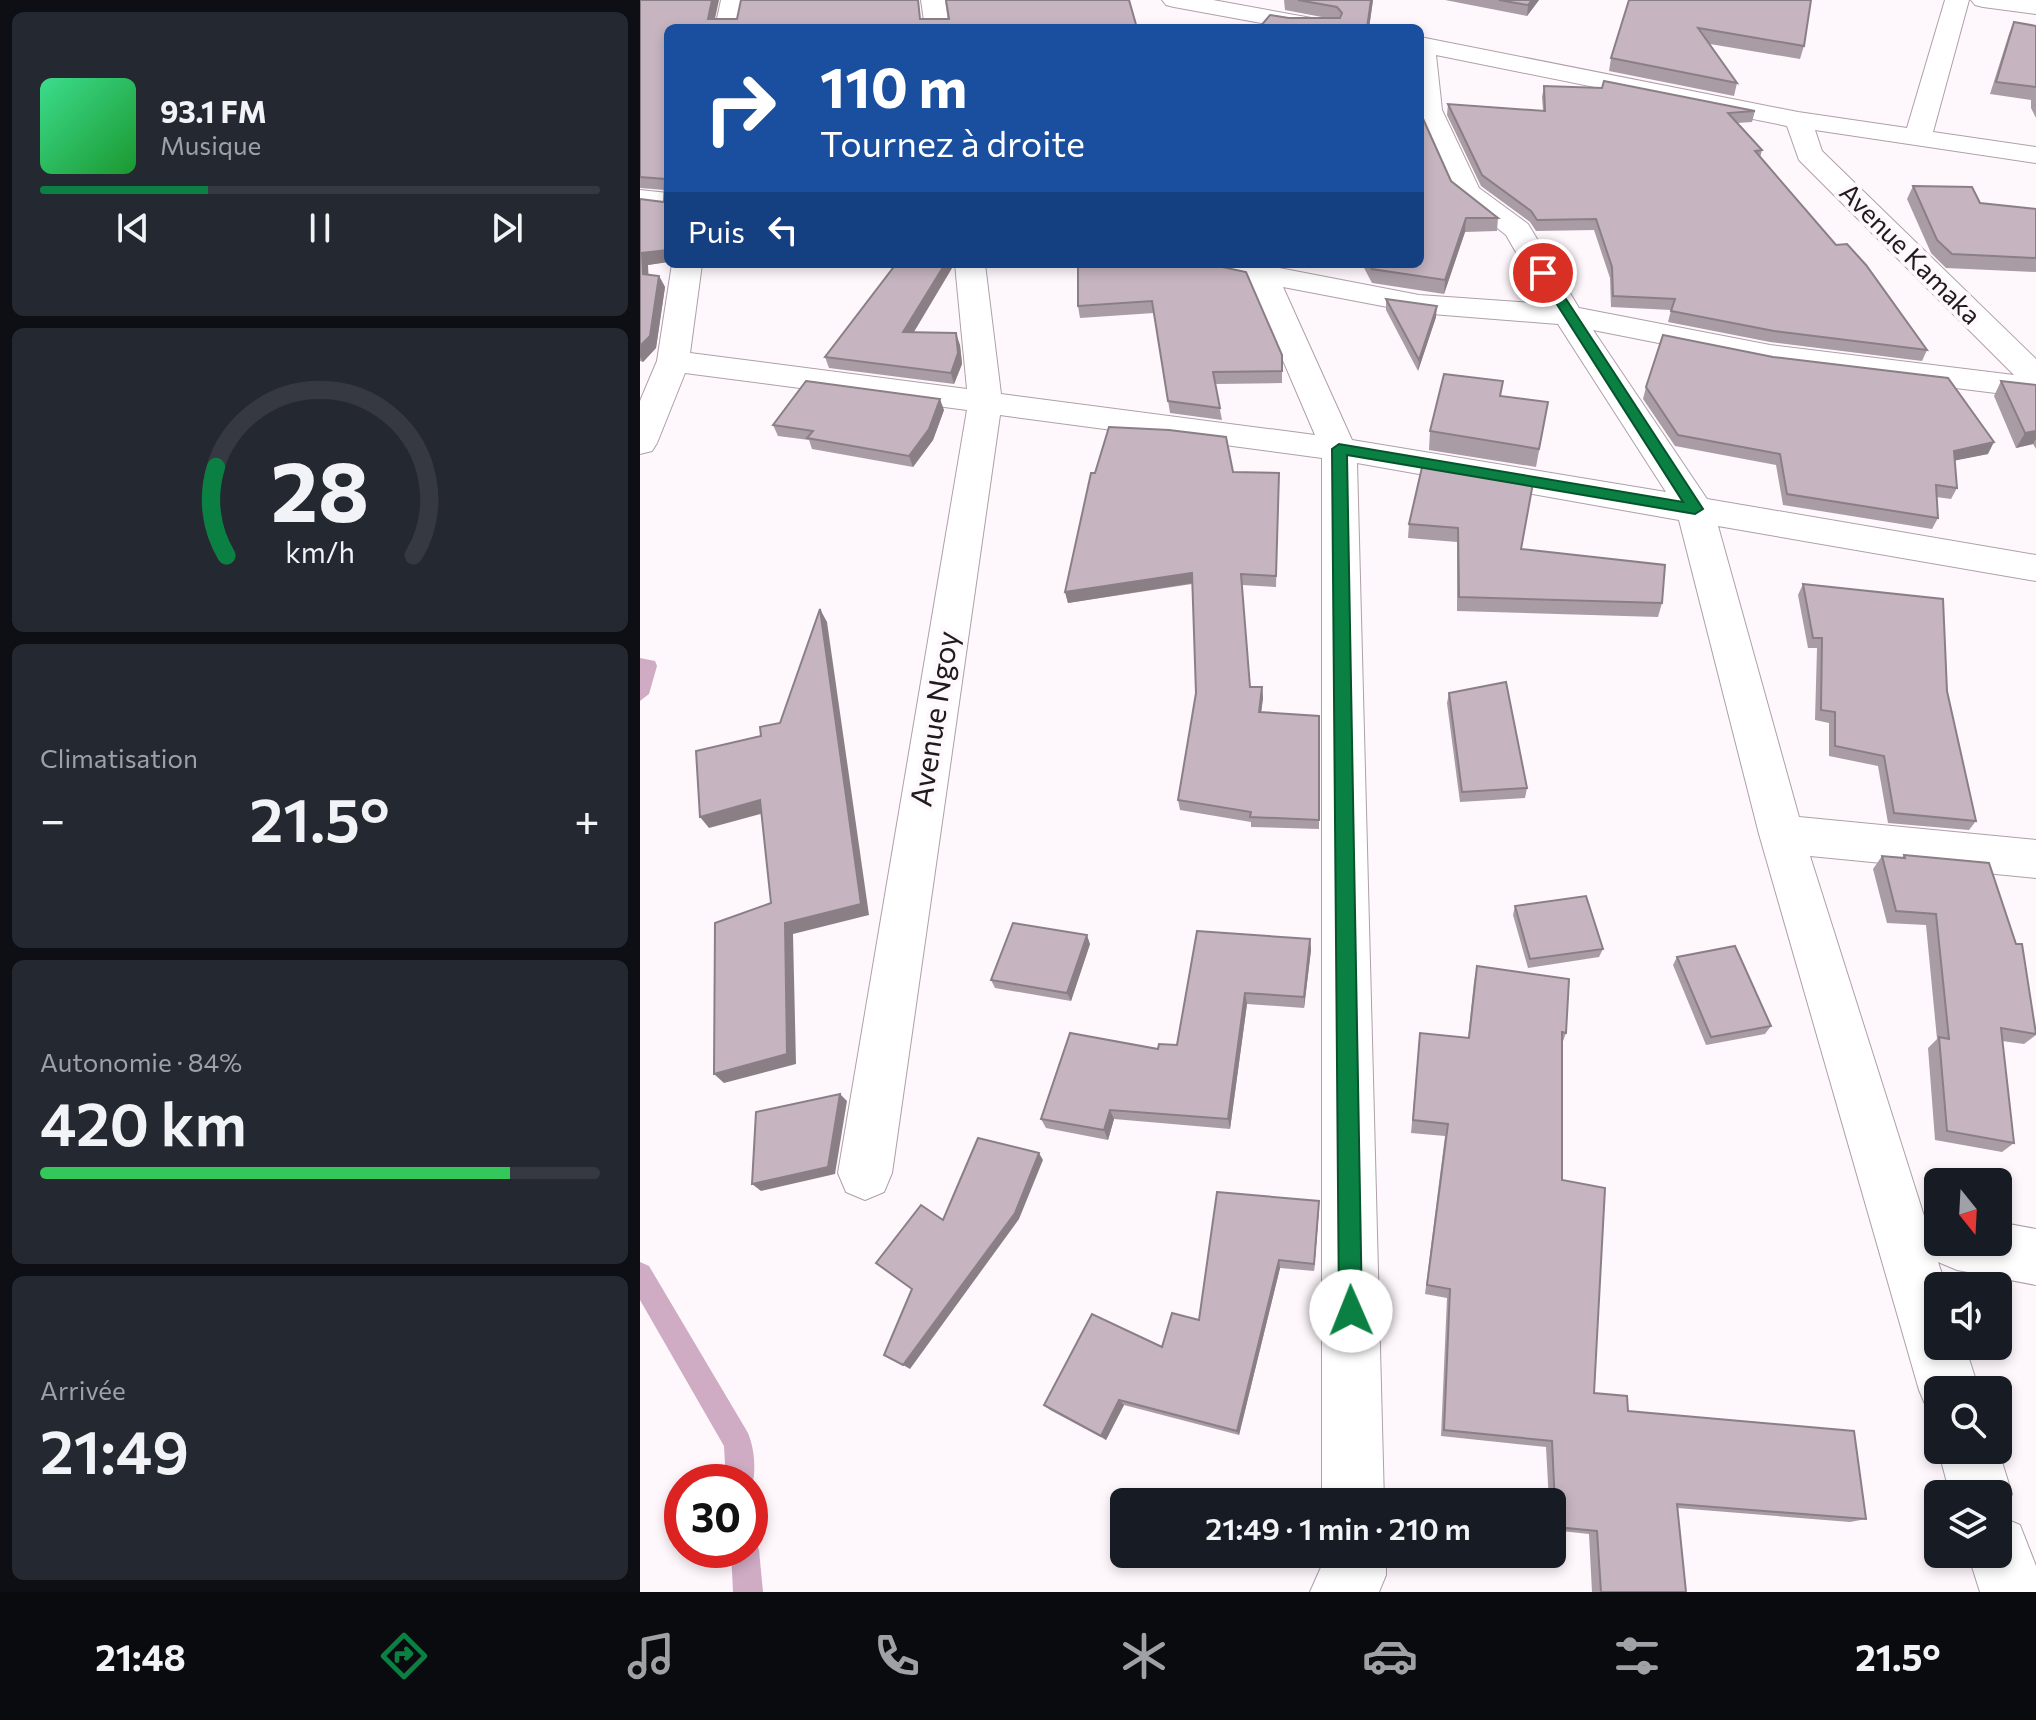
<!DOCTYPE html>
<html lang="fr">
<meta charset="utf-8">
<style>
body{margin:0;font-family:Commissioner,sans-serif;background:#242831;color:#f1f3f6;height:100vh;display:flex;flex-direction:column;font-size:30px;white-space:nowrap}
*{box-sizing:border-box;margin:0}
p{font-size:26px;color:#9ea1a6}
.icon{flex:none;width:44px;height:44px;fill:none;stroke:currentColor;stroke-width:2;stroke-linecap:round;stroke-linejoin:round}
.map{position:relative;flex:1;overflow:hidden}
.drawer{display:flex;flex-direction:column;gap:12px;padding:12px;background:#0d0f14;width:640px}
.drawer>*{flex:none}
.hud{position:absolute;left:24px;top:24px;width:760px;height:244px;border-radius:12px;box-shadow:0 4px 12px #0003;background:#1a4fa0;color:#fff;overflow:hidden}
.needle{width:52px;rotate:162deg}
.fabs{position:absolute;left:1284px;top:1168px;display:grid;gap:16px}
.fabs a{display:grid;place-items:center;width:88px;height:88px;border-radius:12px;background:#171b24;box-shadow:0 4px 12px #0003;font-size:40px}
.speed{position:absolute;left:24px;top:1464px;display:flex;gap:16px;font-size:40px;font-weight:700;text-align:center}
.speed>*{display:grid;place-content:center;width:104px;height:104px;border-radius:50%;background:#171b24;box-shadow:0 4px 12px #0003;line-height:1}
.speed .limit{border:12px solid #d22;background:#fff;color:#111}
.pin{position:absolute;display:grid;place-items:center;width:68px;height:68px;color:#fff;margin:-34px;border:4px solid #fff;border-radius:50%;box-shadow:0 2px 8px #0007}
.me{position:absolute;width:88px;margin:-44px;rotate:359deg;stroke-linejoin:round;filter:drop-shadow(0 0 6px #0008)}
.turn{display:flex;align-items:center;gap:28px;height:168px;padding:0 24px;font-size:36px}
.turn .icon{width:104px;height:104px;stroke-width:2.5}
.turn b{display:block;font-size:56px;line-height:68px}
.then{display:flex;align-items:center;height:76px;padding:0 24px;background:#0003;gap:16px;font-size:30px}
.big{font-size:60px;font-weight:600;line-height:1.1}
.drawer .card{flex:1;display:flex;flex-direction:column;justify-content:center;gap:12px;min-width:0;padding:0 28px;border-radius:12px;background:#242831}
.drawer .dial{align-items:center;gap:0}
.dial svg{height:208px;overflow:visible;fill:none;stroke:#363941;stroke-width:7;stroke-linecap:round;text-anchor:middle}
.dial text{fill:#f1f3f6;stroke:none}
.song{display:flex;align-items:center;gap:24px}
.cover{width:96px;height:96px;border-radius:12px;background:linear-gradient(135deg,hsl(150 70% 55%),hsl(130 70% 35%))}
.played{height:8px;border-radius:4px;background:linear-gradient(90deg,#0b8043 30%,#363941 30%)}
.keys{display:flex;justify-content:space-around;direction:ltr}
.heat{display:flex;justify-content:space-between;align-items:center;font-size:44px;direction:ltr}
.charge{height:12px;border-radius:6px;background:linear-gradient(90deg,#34c759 84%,#363941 0)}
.trip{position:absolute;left:470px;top:1488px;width:456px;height:80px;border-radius:12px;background:#171b24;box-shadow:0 4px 12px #0003;font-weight:600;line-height:80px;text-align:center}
.menu{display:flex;height:128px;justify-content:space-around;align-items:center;background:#090b0e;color:#9ea1a6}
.menu .icon{width:56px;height:56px}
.menu .on{color:#0b8043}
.menu b{font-size:36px;color:#f1f3f6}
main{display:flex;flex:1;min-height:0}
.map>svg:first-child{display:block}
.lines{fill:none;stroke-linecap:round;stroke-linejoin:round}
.stream{fill:#d0abc4;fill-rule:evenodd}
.minor-casing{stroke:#af9fa9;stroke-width:2}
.minor{fill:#fff;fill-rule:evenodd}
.wall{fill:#aa9ca5}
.shaded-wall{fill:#8b7f86}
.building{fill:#c6b5c0;stroke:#8b7f86;stroke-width:2}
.route{fill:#0b8043;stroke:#07532c;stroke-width:2}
.labels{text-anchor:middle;stroke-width:8;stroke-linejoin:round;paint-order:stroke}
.far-street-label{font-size:26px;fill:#201a1e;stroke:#fef7fc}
.street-label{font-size:30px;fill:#201a1e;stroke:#fef7fc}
</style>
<main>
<section class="drawer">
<div class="card">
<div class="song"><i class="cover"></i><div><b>93.1 FM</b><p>Musique</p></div></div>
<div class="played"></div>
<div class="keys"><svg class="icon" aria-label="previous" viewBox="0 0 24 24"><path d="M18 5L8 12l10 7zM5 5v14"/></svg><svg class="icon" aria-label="pause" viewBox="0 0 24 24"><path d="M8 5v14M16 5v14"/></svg><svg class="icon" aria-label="next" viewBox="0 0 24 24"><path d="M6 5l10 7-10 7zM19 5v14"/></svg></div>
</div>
<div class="card dial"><svg viewBox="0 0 100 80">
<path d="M14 69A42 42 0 1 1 86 69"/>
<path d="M14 69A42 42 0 0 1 10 35" stroke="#0b8043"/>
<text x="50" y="56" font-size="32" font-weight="700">28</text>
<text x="50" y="72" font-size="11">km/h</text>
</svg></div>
<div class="card"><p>Climatisation</p>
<div class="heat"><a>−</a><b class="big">21.5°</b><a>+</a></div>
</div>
<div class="card"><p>Autonomie · 84%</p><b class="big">420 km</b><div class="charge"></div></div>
<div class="card"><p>Arrivée</p><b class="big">21:49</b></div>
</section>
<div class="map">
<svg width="1396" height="1592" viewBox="0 0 1396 1592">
<rect width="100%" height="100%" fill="#fef7fc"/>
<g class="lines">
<!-- stream -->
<g class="stream">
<path d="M 0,658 L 15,661 L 17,666 L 9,694 L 0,701 Z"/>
<path d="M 0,1262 L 9,1266 L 108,1433 C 115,1450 117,1475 110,1492 L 110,1482 L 86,1482 L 84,1446 L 0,1300 Z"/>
<path d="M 110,1538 L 115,1540 L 119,1550 L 123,1592 L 93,1592 L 91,1550 L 110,1550 Z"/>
</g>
<!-- minor casing -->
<g class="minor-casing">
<g id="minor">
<path d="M 81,0 L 105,0 L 99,28 L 75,28 Z"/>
<path d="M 281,0 L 305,0 L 309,28 L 285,28 Z"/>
<path d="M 522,0 L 573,0 L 688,21 L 696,23 L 700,28 L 649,28 L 534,7 L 526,5 Z"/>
<path d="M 1305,0 L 1329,0 L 1293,132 L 1396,147 L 1396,163 L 1175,130 L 1182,151 L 1396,359 L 1396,398 L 1130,365 L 953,330 L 1067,499 L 1396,555 L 1396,581 L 1078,526 L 1159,817 L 1396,840 L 1396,878 L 1170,856 L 1291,1238 L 1298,1222 L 1298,1242 L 1358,1242 L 1358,1222 L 1396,1229 L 1396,1285 L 1317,1270 L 1298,1262 L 1306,1286 L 1298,1286 L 1298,1346 L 1325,1346 L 1339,1390 L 1298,1390 L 1298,1415 L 1288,1411 L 1279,1390 L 1119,834 L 1039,520 L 717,463 L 744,1502 L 682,1502 L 682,458 L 360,415 L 252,1173 L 244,1192 L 225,1200 L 206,1192 L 198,1173 L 327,410 L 45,373 L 17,443 L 12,451 L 0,454 L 0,401 L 17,361 L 32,264 L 62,264 L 50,353 L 327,389 L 315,264 L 345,264 L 361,394 L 675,435 L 609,281 L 557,270 L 553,264 L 632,264 L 634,267 L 779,295 L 906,304 L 866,235 L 813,193 L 780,119 L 780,37 L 1158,112 L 1267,128 ZM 796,55 L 1147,126 L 1159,160 L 1374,375 L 1130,345 L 939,308 L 888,224 L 839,188 L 802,110 ZM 643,287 L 779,313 L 918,324 L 1026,492 L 712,440 Z"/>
<path d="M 1331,0 L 1396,0 L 1396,14 L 1343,7 L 1335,5 Z"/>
<path d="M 0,190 L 28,193 L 28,211 L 0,208 Z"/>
<path d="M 1298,1449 L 1358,1449 L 1372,1494 L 1361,1517 L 1380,1525 L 1396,1566 L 1396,1592 L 1340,1592 L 1328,1554 L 1358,1554 L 1358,1494 L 1310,1494 Z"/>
<path d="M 682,1554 L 746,1554 L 746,1575 L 739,1592 L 670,1592 L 682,1565 Z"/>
</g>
</g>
<!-- minor -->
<use href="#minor" class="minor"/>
</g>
<!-- wall -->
<g class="wall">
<path d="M 0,0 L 75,19 L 309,19 L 489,0 L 28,262 L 8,265 L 8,275 L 19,276 L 25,287 L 16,348 L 3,362 L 0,361 L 0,199 L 24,202 L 25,190 L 0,188 Z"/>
<path d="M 644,0 L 733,0 L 729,28 L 619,28 L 649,18 L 687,18 L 645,10 Z"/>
<path d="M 805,0 L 899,0 L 887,16 Z"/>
<path d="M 989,0 L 1164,46 L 1160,59 L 1070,44 L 1097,83 L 1094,96 L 969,71 L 971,58 Z"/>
<path d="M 1374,22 L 1396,26 L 1396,118 L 1391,108 L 1391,100 L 1350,94 L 1369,34 Z"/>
<path d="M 904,86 L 1115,111 L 1112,122 L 1097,123 L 1122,150 L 1120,158 L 1287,350 L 1282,361 L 1130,342 L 1028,322 L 1031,310 L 971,307 L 970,278 L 954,230 L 896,231 L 890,222 L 841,186 L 807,115 L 808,104 L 903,111 L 902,97 Z"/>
<path d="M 811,181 L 858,218 L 857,231 L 825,232 L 804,294 L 732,283 L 722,264 L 780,264 Z"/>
<path d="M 1273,186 L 1340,203 L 1396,209 L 1396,272 L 1306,268 L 1291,253 L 1267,199 Z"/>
<path d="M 438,264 L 642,355 L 642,383 L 575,384 L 582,420 L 530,413 L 514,313 L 440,318 L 438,306 Z"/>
<path d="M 312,268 L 274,332 L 320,345 L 322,364 L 314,384 L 189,368 L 185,357 Z"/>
<path d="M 746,299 L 796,317 L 778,371 L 746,310 Z"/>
<path d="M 1361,381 L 1396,385 L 1396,449 L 1393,444 L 1376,448 L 1354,396 Z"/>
<path d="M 1006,387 L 1348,454 L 1315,460 L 1317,488 L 1311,499 L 1296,497 L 1298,518 L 1292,529 L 1143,505 L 1136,465 L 1035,446 L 1003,399 Z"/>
<path d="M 861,396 L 908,402 L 896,467 L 789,450 L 790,431 Z"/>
<path d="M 304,410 L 293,440 L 273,467 L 172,449 L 169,440 L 138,436 L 133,425 Z"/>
<path d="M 783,463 L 881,549 L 1022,603 L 1018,617 L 817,611 L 817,542 L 768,538 L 769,524 Z"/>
<path d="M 593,472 L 639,473 L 636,587 L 602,585 L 610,687 L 622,687 L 623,698 L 621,712 L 679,716 L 679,829 L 611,827 L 611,822 L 540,810 L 538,800 L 556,693 L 552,584 L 428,603 L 425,592 L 455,473 Z"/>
<path d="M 1163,584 L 1307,691 L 1336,821 L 1329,830 L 1248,823 L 1238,766 L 1189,756 L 1189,723 L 1175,720 L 1177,648 L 1168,648 L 1158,595 Z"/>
<path d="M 809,693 L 887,788 L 885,798 L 820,802 L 807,703 Z"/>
<path d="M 1264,855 L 1396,1030 L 1396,1035 L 1384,1044 L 1362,1041 L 1374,1143 L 1362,1152 L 1295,1140 L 1288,1048 L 1297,1039 L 1286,925 L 1247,923 L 1233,869 L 1242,856 L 1262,858 Z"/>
<path d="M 875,906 L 963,949 L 959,957 L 888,968 L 873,915 Z"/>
<path d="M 670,939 L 671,950 L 664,1008 L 607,1004 L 590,1129 L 474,1119 L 468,1140 L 406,1128 L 401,1119 L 518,1049 L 537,1045 Z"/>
<path d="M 450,944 L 431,1001 L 355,988 L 351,980 Z"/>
<path d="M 1037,957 L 1131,1026 L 1125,1034 L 1066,1045 L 1033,965 Z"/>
<path d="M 837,966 L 926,1033 L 922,1044 L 922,1180 L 954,1393 L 988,1411 L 1226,1519 L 1210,1522 L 1037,1508 L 1046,1592 L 952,1592 L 949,1534 L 912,1530 L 912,1502 L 909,1502 L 906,1447 L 801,1436 L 807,1298 L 785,1294 L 805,1136 L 771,1133 L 780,1033 L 828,1038 L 834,982 Z"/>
<path d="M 679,1209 L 674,1271 L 640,1268 L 599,1435 L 484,1405 L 466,1440 L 410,1410 L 404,1405 L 522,1347 L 559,1320 Z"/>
</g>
<!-- shaded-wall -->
<g class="shaded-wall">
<path d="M 72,0 L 79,0 L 73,28 L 68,19 Z"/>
<path d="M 731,0 L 733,0 L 729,28 L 727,28 Z"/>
<path d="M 892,0 L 899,0 L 887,16 L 888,5 Z"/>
<path d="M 826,218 L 825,232 L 804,294 L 805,280 Z"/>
<path d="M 28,250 L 28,262 L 8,265 L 9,286 L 3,274 L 2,253 Z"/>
<path d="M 305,264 L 313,264 L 312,268 L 267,343 L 263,332 Z"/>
<path d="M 19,276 L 25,287 L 16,348 L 3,362 L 0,357 L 0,346 Z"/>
<path d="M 797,306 L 796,317 L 778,371 L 779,360 Z"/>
<path d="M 316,333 L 320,345 L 322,364 L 314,384 L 311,373 Z"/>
<path d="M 300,399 L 304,410 L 293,440 L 273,467 L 269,456 Z"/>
<path d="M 1396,431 L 1396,439 L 1393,444 L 1376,448 L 1385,433 Z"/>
<path d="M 1354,442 L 1348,454 L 1308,462 L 1314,451 Z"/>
<path d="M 552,573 L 553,583 L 428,603 L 425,592 Z"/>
<path d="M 180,609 L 187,622 L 229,915 L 153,934 L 156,1064 L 84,1083 L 74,1074 L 145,923 Z"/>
<path d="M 622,687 L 623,698 L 620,722 L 619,712 Z"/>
<path d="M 120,800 L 128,812 L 69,828 L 60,817 Z"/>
<path d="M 447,935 L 450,944 L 431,1001 L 427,993 Z"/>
<path d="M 670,939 L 671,950 L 664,1008 L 664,997 Z"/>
<path d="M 605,993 L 607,1004 L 590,1129 L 588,1119 Z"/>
<path d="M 200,1094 L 207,1101 L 195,1174 L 121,1191 L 112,1184 Z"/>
<path d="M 470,1110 L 474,1119 L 468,1140 L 464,1130 Z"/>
<path d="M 399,1153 L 403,1160 L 379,1219 L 270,1369 L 263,1365 Z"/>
<path d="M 679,1201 L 679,1209 L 674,1271 L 674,1264 Z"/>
<path d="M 639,1260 L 640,1268 L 599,1435 L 597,1431 Z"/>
<path d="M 479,1400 L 484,1405 L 466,1440 L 461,1436 Z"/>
</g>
<!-- building -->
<g class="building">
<path d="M 0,0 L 72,0 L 68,19 L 97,19 L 101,0 L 278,0 L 280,19 L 309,19 L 306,0 L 489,0 L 497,28 L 28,28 L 28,250 L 2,253 L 3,274 L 19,276 L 10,336 L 0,346 L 0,199 L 24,202 L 25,179 L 0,177 Z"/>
<path d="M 658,0 L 731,0 L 727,28 L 619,28 L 630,15 L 649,18 L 700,18 L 702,13 L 697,7 Z"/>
<path d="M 859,0 L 892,0 L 888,5 Z"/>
<path d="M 989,0 L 1171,0 L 1164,46 L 1058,28 L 1097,83 L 971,58 Z"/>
<path d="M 1374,22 L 1396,26 L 1396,87 L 1356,82 Z"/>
<path d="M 964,81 L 1115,111 L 1088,113 L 1122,150 L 1115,151 L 1196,245 L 1207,244 L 1226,265 L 1287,350 L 1134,331 L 1031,311 L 1035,299 L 973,296 L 972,267 L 956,219 L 897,220 L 891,211 L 842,175 L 808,104 L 905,111 L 904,86 L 962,88 Z"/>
<path d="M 780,112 L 811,181 L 858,218 L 826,218 L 805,280 L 732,269 L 730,264 L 780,264 Z"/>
<path d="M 1273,186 L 1332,187 L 1340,203 L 1396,209 L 1396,258 L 1312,254 L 1297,240 Z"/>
<path d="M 256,264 L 305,264 L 263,332 L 316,333 L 318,353 L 311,373 L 185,357 Z"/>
<path d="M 438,264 L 568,264 L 606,272 L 642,355 L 642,371 L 573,372 L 580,408 L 528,401 L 512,301 L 438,306 Z"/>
<path d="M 746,299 L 797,306 L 779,360 Z"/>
<path d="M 1023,335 L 1133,357 L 1308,378 L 1354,442 L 1314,451 L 1317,488 L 1296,485 L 1298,518 L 1147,494 L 1140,454 L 1038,435 L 1006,387 Z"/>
<path d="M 804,374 L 863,381 L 860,396 L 908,402 L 899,449 L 790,431 Z"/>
<path d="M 166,381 L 300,399 L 289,429 L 269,456 L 167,438 L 173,431 L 133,425 Z"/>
<path d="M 1361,381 L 1396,385 L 1396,431 L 1385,433 Z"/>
<path d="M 469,427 L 529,430 L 586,437 L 593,472 L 639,473 L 636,576 L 601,574 L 610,687 L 622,687 L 619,712 L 679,716 L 679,820 L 610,817 L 611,812 L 538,800 L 556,693 L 552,573 L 425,592 L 451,473 L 455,473 Z"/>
<path d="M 783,463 L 893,483 L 881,549 L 1025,565 L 1022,603 L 819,597 L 818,528 L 769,524 Z"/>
<path d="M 1163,584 L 1303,599 L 1307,691 L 1336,821 L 1254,813 L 1244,756 L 1195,746 L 1195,712 L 1181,710 L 1182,638 L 1173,638 Z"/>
<path d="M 180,609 L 221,904 L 145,923 L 147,1054 L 74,1074 L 75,923 L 131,903 L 120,800 L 60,817 L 56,751 L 121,736 L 120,727 L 140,723 Z"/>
<path d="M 866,682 L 887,788 L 822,792 L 809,693 Z"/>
<path d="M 1264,855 L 1349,863 L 1376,944 L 1382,944 L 1396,1034 L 1361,1028 L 1374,1143 L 1307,1131 L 1299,1037 L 1309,1039 L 1296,914 L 1256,911 L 1242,856 L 1265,858 Z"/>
<path d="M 946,896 L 963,949 L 890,959 L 875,906 Z"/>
<path d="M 373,923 L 447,935 L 427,993 L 351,980 Z"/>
<path d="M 557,931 L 670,939 L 664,997 L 605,993 L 588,1119 L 470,1110 L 464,1130 L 401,1119 L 430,1033 L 518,1049 L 519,1044 L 537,1045 Z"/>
<path d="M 1095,946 L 1131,1026 L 1071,1037 L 1037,957 Z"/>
<path d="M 837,966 L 929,979 L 926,1033 L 922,1032 L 922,1180 L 965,1188 L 954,1393 L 987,1396 L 988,1411 L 1214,1431 L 1226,1519 L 1037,1504 L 1046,1592 L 961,1592 L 957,1531 L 916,1527 L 912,1441 L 804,1430 L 810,1289 L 787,1285 L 808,1124 L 773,1120 L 780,1033 L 829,1038 Z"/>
<path d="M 200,1094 L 188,1167 L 112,1184 L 116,1112 Z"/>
<path d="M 338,1138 L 399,1153 L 375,1213 L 263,1365 L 244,1355 L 272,1289 L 236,1263 L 281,1205 L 303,1220 Z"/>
<path d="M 577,1192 L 679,1201 L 674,1264 L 639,1260 L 597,1431 L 479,1400 L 461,1436 L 404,1405 L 452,1314 L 522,1347 L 532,1313 L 559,1320 Z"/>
</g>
<!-- route -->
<path class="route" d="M 898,270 L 909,273 L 1063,509 L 1055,514 L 707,455 L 722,1311 L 719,1319 L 711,1322 L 702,1319 L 699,1311 L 692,449 L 699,444 L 1043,502 L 897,273 Z"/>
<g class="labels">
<!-- far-street labels -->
<g class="far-street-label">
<text transform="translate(1270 254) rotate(45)" y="9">Avenue Kamaka</text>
</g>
<!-- street labels -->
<g class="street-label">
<text transform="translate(295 719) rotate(-81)" y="10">Avenue Ngoy</text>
</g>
</g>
</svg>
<div class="fabs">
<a><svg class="needle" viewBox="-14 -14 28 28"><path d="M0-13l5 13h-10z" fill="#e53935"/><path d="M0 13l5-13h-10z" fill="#9ea1a6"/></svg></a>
<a><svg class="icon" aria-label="sound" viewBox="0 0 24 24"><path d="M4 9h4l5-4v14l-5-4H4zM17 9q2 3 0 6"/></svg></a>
<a><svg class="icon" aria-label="search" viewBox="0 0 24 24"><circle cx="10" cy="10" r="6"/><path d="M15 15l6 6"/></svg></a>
<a><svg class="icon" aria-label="layers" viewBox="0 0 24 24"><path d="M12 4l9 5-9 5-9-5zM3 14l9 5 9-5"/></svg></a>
</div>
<div class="speed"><div class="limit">30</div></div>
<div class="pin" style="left:903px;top:273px;background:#d93025"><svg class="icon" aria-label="arrive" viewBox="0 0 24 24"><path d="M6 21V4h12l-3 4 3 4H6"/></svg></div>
<svg class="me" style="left:711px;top:1311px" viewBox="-20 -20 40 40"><circle r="19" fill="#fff"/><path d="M0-13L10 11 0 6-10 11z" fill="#0b8043"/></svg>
<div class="trip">21:49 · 1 min · 210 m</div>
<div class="hud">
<div class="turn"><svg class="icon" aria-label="right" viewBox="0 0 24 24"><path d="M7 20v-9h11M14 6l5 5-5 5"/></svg><div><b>110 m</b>Tournez à droite</div></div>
<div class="then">Puis<svg class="icon" aria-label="left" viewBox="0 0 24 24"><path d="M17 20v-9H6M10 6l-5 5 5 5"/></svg></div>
</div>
</div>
</main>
<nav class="menu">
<b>21:48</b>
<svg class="icon on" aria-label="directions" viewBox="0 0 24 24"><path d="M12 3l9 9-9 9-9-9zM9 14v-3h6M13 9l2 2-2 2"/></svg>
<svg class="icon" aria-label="music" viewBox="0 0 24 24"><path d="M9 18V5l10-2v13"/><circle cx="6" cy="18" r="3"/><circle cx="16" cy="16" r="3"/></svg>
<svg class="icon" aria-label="phone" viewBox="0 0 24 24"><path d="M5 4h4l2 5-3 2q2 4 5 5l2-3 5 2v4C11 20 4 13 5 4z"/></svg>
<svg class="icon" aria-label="climate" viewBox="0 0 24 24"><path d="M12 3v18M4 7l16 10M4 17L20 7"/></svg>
<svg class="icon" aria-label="car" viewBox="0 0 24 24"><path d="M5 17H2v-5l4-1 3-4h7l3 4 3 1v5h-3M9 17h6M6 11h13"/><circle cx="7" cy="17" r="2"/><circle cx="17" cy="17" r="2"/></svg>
<svg class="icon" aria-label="filters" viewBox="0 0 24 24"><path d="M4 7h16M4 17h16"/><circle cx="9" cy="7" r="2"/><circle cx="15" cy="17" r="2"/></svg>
<b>21.5°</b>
</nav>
